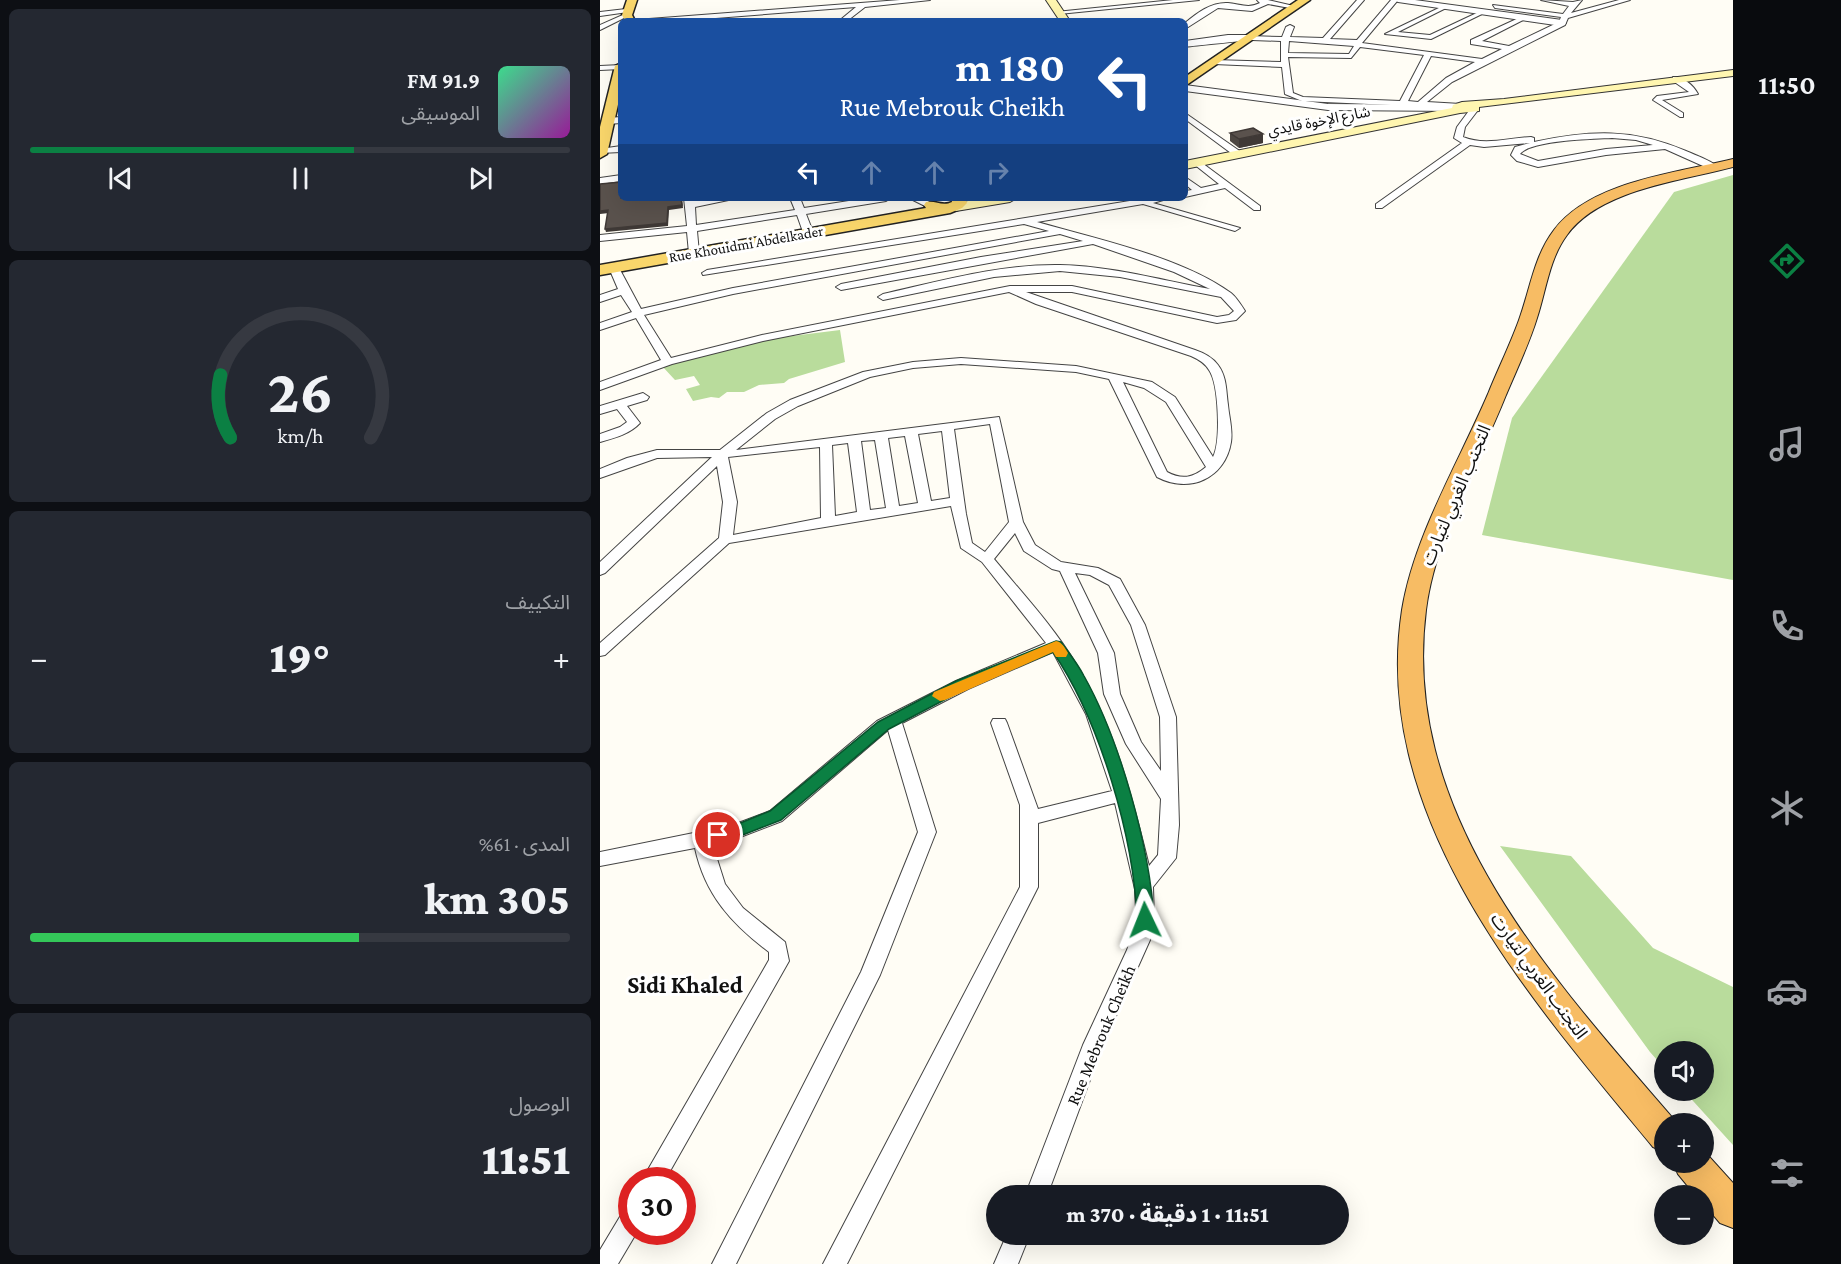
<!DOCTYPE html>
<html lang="ar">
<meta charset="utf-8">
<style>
body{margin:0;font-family:"Crimson Pro","Noto Sans Arabic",serif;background:#242831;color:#f1f3f6;direction:rtl;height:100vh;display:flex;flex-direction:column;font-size:22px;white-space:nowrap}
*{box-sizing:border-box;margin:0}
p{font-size:20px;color:#9ea1a6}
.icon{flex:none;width:33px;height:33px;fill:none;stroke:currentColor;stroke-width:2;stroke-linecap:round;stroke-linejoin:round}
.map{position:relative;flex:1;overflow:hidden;direction:ltr}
.panel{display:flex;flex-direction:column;gap:9px;padding:9px;background:#0d0f14;width:600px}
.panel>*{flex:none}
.top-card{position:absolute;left:18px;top:18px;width:570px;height:183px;border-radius:9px;box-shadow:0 6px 24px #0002;direction:rtl;background:#1a4fa0;color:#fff;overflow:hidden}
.fabs{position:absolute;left:1054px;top:1041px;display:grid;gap:12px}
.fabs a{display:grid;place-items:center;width:60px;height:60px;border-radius:50%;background:#171b24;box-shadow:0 6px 24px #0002;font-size:30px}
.speed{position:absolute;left:18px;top:1167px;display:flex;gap:12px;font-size:30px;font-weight:700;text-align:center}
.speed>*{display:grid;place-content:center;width:78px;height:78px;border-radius:50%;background:#171b24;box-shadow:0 6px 24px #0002;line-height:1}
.speed .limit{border:9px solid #d22;background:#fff;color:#111}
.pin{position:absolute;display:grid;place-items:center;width:51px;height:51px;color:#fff;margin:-26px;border:3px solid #fff;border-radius:50%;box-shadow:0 2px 6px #0007}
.me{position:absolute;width:66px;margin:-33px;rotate:358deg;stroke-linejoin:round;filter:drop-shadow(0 0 4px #0008)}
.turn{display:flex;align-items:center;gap:21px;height:126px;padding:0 24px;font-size:27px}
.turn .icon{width:78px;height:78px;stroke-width:2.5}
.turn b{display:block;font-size:42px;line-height:51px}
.lanes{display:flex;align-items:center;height:57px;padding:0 24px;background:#0003;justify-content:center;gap:30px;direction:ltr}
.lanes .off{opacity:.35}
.big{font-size:45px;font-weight:800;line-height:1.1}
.panel .card{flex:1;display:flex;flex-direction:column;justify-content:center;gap:9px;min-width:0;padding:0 21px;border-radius:9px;background:#242831}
.panel .dial{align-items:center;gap:0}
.dial svg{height:156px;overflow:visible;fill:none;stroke:#363941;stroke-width:7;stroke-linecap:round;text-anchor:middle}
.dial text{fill:#f1f3f6;stroke:none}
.song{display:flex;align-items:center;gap:18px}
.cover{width:72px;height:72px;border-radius:9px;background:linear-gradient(135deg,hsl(150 70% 55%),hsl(300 70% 35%))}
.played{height:6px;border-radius:3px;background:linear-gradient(90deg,#0b8043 60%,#363941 60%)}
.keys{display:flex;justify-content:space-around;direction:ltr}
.heat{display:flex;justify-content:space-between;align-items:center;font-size:33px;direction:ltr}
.charge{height:9px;border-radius:4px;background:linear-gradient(90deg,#34c759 61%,#363941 0)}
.trip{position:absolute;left:386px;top:1185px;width:363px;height:60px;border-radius:30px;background:#171b24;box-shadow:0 6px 24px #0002;font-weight:800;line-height:60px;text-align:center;direction:rtl}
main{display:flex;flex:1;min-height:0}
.tab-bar{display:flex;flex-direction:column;width:108px;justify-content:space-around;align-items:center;background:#090b0e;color:#9ea1a6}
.tab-bar .icon{width:42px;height:42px}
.tab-bar .selected{color:#0b8043}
.tab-bar b{font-size:27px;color:#f1f3f6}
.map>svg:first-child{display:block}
.forest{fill:#b9dc9c}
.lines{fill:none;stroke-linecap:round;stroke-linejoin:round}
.minor-casing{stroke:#444;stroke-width:2}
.tertiary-casing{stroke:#444;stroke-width:2}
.secondary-casing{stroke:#333;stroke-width:2}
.primary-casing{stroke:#222;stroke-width:3}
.trunk-casing{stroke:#222;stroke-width:2}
.minor{fill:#fff;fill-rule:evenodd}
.tertiary{fill:#fff;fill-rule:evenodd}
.secondary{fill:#fff6b0;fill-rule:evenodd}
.primary{fill:#f9d66b;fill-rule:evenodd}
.trunk{fill:#f7bc64;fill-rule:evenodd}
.wall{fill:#4d4742}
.shaded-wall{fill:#3f3936}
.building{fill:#5a524d;stroke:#3f3936;stroke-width:1.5}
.route{fill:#0b8043;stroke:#07532c;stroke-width:1.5}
.slow{fill:#f59e0b}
.labels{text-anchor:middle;stroke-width:6;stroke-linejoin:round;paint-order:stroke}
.far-street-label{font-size:15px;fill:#111;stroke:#fff}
.street-label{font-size:18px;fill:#111;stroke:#fff}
.near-neighbourhood-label{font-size:24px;font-weight:bold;fill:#111;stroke:#fff}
</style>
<main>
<nav class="tab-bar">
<b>11:50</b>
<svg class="icon selected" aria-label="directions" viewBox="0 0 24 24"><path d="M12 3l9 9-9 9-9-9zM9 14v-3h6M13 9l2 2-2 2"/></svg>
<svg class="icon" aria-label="music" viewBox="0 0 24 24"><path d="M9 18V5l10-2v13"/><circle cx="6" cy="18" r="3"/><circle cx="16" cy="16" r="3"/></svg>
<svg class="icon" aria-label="phone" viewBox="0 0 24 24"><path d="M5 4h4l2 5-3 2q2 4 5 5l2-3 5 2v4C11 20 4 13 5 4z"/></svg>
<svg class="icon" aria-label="climate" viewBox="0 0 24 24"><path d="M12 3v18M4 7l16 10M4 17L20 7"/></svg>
<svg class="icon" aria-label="car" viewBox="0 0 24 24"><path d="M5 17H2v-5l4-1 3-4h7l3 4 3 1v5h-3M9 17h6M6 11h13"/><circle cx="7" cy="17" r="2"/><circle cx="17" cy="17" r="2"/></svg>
<svg class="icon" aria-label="filters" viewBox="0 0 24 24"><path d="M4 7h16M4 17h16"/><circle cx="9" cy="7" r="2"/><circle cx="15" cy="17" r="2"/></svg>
</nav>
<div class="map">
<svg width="1133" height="1264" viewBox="0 0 1133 1264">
<rect width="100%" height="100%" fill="#fffdf5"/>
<!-- forest -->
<g class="forest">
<path d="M 1133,175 L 1133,580 L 882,535 L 912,418 L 1074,192 Z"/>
<path d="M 240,330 L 245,362 L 189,379 L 184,383 L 159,385 L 144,392 L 127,392 L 119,398 L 111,397 L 93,401 L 86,389 L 100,385 L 94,376 L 75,380 L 62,366 L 161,340 Z"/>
<path d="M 900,846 L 971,856 L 1053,948 L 1133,987 L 1133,1145 L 1084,1091 L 1104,1090 L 1104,1052 L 1065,1052 L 1065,1069 L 1050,1052 Z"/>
</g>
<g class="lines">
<!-- minor casing -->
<g class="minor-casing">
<g id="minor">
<path d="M 300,0 L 330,0 L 265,7 L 247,21 L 239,21 L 256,7 L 77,21 L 45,21 L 49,19 Z"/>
<path d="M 573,0 L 599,0 L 459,14 L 456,12 Z"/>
<path d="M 657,0 L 668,0 L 698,7 L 695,9 L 668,4 L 652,11 L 618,8 L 585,29 L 585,23 C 597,13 611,2 628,3 C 640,4 648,9 660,3 Z"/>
<path d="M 757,0 L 764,0 L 730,39 L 757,40 L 791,0 L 798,0 L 762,43 L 882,59 L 902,49 L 871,44 L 871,40 L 921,17 L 925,17 L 925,19 L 882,41 L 909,46 L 959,22 L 961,17 L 895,8 L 893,5 L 963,14 L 969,6 L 941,0 L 973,2 L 982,0 L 971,13 L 1019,0 L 1030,0 L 968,18 L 965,25 L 852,82 L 827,102 L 861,104 L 861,108 L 858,108 L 702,101 L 685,94 L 682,67 L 614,64 L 610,62 L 614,60 L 681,62 L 681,41 L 652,40 L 649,36 L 682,37 L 686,27 L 690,25 L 694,27 L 690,37 L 723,38 ZM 689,41 L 754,46 L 749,54 L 688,53 ZM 760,47 L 824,55 L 800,101 L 703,97 L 693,93 L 688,57 L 751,58 ZM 831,56 L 875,62 L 846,78 L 818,102 L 808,101 Z"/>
<path d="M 843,6 L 848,7 L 798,32 L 830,35 L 881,11 L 886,12 L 831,39 L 785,34 Z"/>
<path d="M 26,9 L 28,12 L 0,16 L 0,12 Z"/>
<path d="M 25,14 L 30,15 L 0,30 L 0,25 Z"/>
<path d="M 21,65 L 21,69 L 0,70 L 0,66 Z"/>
<path d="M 1073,77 C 1084,77 1093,85 1098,94 L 1062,100 L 1083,113 L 1083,117 L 1080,117 L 1053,100 L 1057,96 L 1089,92 L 1073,81 Z"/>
<path d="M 871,108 L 878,110 L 865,127 L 863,137 C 884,146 909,138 931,137 L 934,138 L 934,142 C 990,130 1033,128 1086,151 C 1097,156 1111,160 1119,168 L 1112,170 L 1065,149 L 1006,155 L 938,167 L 917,161 L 911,155 L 915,147 L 930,143 L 884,147 L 870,145 L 782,208 L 776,208 L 776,204 L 862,143 L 854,138 L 857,127 ZM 1012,138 L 1036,140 L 1053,145 L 1006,149 L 938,161 L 920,154 C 930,140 994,139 1012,138 Z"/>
<path d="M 585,113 L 641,152 L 641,156 L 635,156 L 585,119 Z"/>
<path d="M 21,146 L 21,152 L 0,153 L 0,149 Z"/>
<path d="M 598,160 L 660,206 L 660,210 L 654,210 L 625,188 L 585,197 L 585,191 L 592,190 L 585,184 L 585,177 L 601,188 L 619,184 L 595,165 L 595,161 Z"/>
<path d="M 84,198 L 94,198 L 94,201 L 138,198 L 95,207 L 96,225 L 195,210 L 190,198 L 200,198 L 204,208 L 268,198 L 291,198 L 286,201 L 206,214 L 213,232 L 208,235 L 203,232 L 197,215 L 97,231 L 99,253 L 94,256 L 89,253 L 87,232 L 0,241 L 0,235 L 87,226 Z"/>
<path d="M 309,198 L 322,198 L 337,206 L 329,208 Z"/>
<path d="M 548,198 L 570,198 L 553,203 L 640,228 L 635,231 L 543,204 L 437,222 C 497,239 581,257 631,293 C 637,298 641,305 645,311 L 636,320 L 617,323 L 472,292 L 426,292 L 595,350 C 604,353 612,357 618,365 C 627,377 626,391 628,405 C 629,417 633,430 631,442 C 625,479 589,494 557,477 L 509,379 L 476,372 L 361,364 L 313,368 L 270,377 L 198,406 L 175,419 L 136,450 L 399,417 L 423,522 L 435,545 L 461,562 L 498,568 L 520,579 L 545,625 L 576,717 L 579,825 L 576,858 L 553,887 L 554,920 L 550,940 L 503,1045 L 447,1196 L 425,1196 L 483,1045 L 527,950 L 534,930 L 536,910 L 535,889 L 515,803 L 438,823 L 438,887 L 247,1264 L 223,1264 L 420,887 L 420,805 L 391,723 L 393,719 L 405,719 L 407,723 L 438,809 L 512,791 L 486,714 L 453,652 L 368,689 L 302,723 L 336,832 L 280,975 L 136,1264 L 112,1264 L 261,972 L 318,832 L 288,730 L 182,821 L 135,839 L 112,843 L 125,884 L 143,908 L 185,942 L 189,961 L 65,1180 L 42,1180 L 169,960 L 169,952 C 132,924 105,895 95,848 L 0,866 L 0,852 L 133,825 L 170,811 L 277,721 L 356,681 L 446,643 L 382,562 L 361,548 L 351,506 L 129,543 L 5,655 L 0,656 L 0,643 L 119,538 L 123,502 L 117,466 L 5,573 L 0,575 L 0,562 L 112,457 L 57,458 L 0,478 L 0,469 L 27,458 L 57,450 L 120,450 L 167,413 L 190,400 L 263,372 L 313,362 L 361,358 L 476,366 L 552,382 L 575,397 L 613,457 C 621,442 619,384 609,370 C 605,363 598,359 591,356 L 436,304 L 409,292 L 163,341 L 72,364 L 0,390 L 0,382 L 61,360 L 36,318 L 0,330 L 0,323 L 32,312 L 21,295 L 0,302 L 0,295 L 18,289 L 9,268 L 18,266 L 41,309 L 133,288 L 449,231 L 424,224 L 103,275 L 102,273 L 107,270 ZM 460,234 L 483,241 L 381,257 L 241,284 L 236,287 L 241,290 L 493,244 L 574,272 L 610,289 C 560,280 511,266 460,265 C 400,264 341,281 283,294 L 278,297 L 283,300 L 394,277 L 460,271 L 520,277 L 621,297 L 634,311 L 629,315 L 617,317 L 472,286 L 410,286 L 162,335 L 71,358 L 44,315 L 133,294 ZM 523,382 L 544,388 L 566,402 L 606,467 C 593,478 582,480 567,472 ZM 390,424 L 409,522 L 385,552 L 372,543 L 366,514 L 354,429 ZM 342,431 L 350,498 L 331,501 L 318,434 ZM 305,436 L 318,503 L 299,506 L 288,438 ZM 275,440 L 286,508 L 270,510 L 261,441 ZM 248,443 L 257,512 L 235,516 L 232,445 ZM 220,447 L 221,518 L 133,535 L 137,502 L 128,457 ZM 415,533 L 424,551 L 452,569 L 460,571 L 498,653 L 504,694 L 526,744 L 561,799 L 558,855 L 549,866 C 532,797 514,726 476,664 C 453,626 422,593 394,559 ZM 475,573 L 490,575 L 509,585 L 531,625 L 560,717 L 561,771 L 541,742 L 520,694 L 514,653 Z"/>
<path d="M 43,393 L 49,397 L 47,400 L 27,406 L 40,423 C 30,434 14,438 0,442 L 0,434 L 20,427 L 27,422 L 17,409 L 0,414 L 0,406 Z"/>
<path d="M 32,1207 L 32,1232 L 37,1232 L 18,1264 L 0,1264 L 0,1250 L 24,1210 Z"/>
<path d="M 407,1234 L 430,1234 L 418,1264 L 394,1264 Z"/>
</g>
</g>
<!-- tertiary casing -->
<g class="tertiary-casing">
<g id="tertiary">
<path d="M 794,0 L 815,0 L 962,20 L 966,23 L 962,26 L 798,2 Z"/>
<path d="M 628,35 L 652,35 L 656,38 C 652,41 596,45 585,47 L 585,41 Z"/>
<path d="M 585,85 L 728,104 L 857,105 L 862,108 L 857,111 L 728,110 L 585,91 Z"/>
<path d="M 21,117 L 21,123 L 8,124 L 3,121 L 8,118 Z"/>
<path d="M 21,175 L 21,181 L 0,184 L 0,178 Z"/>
</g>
</g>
<!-- secondary casing -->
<g class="secondary-casing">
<g id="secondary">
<path d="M 446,0 L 456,0 L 470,21 L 460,21 Z"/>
<path d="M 1133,70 L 1133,76 L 879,107 L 879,111 L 860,113 L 585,169 L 585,161 L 852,108 L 853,105 L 862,102 L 904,99 Z"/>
<path d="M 386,198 L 417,198 L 410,202 L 356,211 L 349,207 L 356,203 Z"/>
</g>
</g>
<!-- primary casing -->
<g class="primary-casing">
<g id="primary">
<path d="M 27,0 L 37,0 L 32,15 L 35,21 L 25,21 L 22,15 Z"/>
<path d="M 698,0 L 710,0 L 585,86 L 585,77 Z"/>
<path d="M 21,63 L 21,91 L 7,154 L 0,158 L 0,127 L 15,66 Z"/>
<path d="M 351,198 L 365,198 L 367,203 L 362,208 L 350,213 L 0,275 L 0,265 L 326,208 L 324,205 L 326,202 C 336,200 342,207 352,202 Z"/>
</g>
</g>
<!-- trunk casing -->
<g class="trunk-casing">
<g id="trunk">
<path d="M 1133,159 L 1133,167 C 1082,181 1000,189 967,235 C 949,259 946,291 937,318 C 929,344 917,369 906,395 C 879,463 835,537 826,610 C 800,816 953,979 1077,1123 L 1065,1124 L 1065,1152 L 1053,1147 C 930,998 770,818 802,610 C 814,536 859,462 888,394 C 898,369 910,345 919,320 C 930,290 934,256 954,230 C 991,181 1077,173 1133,159 Z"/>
<path d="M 1104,1151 L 1133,1183 L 1133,1228 L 1120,1223 L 1104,1204 L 1104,1196 L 1096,1196 L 1078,1174 L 1073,1162 L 1104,1162 Z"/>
</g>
</g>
<!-- minor -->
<use href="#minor" class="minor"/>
<!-- tertiary -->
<use href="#tertiary" class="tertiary"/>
<!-- secondary -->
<use href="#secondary" class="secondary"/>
<!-- primary -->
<use href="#primary" class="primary"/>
<!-- trunk -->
<use href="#trunk" class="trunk"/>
</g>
<!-- wall -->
<path class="wall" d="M 630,133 L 663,143 L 639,148 L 630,141 Z"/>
<!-- shaded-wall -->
<g class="shaded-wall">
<path d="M 663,134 L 663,143 L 639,148 L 639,139 Z"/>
<path d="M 81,198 L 82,198 L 83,208 L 69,210 L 68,226 L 6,232 L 5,229 L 68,207 Z"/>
<path d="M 8,210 L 9,213 L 0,214 L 0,211 Z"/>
</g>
<!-- building -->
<g class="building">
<path d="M 653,128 L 663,134 L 639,139 L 630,133 Z"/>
<path d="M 21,182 L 21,198 L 81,198 L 82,205 L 68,207 L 67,223 L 5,229 L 8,210 L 0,211 L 0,184 Z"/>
</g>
<!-- route -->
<path class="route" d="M 456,641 L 461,642 C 469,653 478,664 484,676 C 520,740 550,848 554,920 L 551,925 L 545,927 L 539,925 L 537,920 C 534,837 500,721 453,652 L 367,688 L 289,729 L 181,820 L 135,838 L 118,841 L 113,839 L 110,835 L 113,830 L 133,826 L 170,811 L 278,722 L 356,681 Z"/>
<!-- slow -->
<path class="slow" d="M 456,641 C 462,642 465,648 468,653 L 466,657 L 456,657 L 453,652 L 345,700 L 340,701 L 332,696 L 334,692 Z"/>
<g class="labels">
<!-- far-street labels -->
<g class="far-street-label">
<text transform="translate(719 121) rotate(-11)" y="5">شارع الإخوة قايدي</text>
<text transform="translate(146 244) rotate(-10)" y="5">Rue Khouidmi Abdelkader</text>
</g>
<!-- street labels -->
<g class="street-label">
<text transform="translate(856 495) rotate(-67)" y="6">التجنب الغربي لتيارت</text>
<text transform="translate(939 976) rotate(54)" y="6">التجنب الغربي لتيارت</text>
<text transform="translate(501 1035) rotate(-67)" y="6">Rue Mebrouk Cheikh</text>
</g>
<!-- near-neighbourhood labels -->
<g class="near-neighbourhood-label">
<text x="85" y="993">Sidi Khaled</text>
</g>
</g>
</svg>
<div class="fabs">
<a><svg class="icon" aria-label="sound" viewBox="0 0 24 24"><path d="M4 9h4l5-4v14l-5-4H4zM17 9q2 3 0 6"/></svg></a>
<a>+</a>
<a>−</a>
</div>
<div class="speed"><div class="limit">30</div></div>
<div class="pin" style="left:118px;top:835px;background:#d93025"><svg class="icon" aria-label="arrive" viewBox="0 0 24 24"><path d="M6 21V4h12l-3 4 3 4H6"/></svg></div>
<svg class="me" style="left:545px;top:920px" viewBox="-20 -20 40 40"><path d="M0-17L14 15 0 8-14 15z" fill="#0b8043" stroke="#fff" stroke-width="4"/></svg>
<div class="trip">11:51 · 1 دقيقة · 370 m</div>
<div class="top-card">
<div class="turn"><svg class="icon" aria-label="left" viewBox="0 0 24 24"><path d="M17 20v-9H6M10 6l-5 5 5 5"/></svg><div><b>180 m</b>Rue Mebrouk Cheikh</div></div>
<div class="lanes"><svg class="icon" aria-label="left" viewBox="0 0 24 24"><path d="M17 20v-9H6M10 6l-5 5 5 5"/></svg><svg class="icon off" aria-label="ahead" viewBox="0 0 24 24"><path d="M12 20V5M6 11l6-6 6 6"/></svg><svg class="icon off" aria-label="ahead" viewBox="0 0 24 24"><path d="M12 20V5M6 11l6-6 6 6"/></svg><svg class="icon off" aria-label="right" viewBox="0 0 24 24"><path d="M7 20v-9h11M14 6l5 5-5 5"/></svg></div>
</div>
</div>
<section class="panel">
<div class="card">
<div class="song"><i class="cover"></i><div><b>91.9 FM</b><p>الموسيقى</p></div></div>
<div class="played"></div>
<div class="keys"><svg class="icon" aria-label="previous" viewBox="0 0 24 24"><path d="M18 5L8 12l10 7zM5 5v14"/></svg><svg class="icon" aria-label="pause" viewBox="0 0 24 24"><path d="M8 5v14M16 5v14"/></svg><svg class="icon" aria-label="next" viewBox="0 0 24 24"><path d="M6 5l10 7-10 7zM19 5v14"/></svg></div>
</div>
<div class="card dial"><svg viewBox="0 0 100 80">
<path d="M14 69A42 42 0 1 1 86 69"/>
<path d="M14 69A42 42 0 0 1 9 37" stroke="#0b8043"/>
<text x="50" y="56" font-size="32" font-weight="700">26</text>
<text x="50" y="72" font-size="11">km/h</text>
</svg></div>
<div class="card"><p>التكييف</p>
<div class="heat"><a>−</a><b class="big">19°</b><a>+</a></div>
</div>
<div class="card"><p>المدى · 61%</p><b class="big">305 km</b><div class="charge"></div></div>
<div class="card"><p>الوصول</p><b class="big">11:51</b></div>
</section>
</main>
